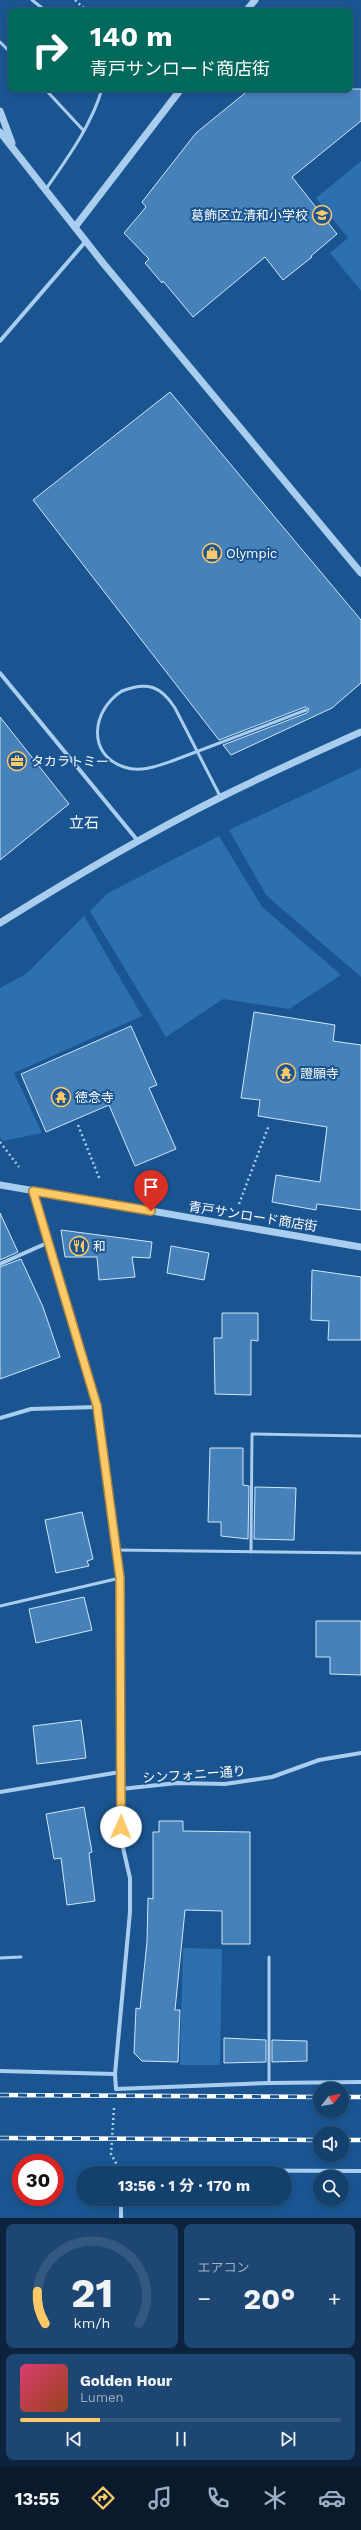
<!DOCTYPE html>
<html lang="ja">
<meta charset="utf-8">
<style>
body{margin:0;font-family:"Work Sans","Noto Sans JP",sans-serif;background:#1d4772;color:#f1f3f6;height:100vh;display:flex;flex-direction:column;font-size:15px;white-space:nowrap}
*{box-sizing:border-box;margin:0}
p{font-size:13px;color:#9dafc2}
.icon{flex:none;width:22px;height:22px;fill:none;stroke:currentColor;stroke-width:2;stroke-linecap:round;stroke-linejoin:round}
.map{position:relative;height:2218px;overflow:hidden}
.sheet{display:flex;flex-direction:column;gap:6px;padding:6px;background:#0b233c;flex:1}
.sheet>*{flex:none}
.hud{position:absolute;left:8px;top:8px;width:345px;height:84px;border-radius:8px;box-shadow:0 2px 6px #0003,0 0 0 1px #335980;background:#00695c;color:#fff;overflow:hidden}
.needle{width:26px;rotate:59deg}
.controls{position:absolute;left:313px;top:2082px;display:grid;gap:8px}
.controls a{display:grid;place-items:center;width:36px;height:36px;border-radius:50%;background:#14406d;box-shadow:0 2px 6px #0003,0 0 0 1px #335980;font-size:20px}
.speed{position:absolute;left:12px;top:2154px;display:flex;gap:8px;font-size:20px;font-weight:700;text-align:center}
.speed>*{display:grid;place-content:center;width:52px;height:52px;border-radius:50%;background:#14406d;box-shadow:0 2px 6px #0003,0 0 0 1px #335980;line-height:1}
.speed .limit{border:6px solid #d22;background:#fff;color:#111}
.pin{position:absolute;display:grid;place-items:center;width:34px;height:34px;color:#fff;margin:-41px -17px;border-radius:50% 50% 50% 0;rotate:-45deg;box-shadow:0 0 4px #0007}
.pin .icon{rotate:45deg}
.me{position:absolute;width:44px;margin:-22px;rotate:1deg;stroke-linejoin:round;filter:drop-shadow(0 0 3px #0008)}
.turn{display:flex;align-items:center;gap:14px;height:84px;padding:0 16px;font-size:18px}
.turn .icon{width:52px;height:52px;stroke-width:2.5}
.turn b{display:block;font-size:28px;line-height:34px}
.big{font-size:30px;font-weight:700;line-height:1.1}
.sheet .card{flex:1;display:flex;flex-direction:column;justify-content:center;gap:6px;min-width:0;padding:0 14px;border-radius:8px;background:#1d4772}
.sheet .dial{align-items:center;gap:0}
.dial svg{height:104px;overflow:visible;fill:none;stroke:#335980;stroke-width:7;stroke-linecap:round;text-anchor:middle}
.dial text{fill:#f1f3f6;stroke:none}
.song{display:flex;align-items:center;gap:12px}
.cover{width:48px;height:48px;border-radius:6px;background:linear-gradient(135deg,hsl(340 70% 55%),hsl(20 70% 35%))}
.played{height:4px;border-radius:2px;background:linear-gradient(90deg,#ffc967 25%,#335980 25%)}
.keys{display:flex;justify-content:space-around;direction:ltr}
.heat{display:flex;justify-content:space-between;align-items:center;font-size:22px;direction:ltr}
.sheet .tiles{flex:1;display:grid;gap:6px;grid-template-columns:1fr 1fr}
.card:last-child{grid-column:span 2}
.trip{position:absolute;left:76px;top:2166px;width:216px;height:40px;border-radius:20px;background:#14406d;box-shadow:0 2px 6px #0003,0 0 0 1px #335980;font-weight:700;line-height:40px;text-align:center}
.menu{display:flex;height:64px;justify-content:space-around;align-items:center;background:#081a2c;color:#9dafc2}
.menu .icon{width:28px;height:28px}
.menu .current{color:#ffc967}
.menu b{font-size:18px;color:#f1f3f6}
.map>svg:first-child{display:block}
.green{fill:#2d70af}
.building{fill:#4781ba;stroke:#cfe6fa}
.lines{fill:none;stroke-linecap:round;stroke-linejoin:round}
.path{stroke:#a9cdef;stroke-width:2.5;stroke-dasharray:2 3;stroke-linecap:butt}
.service{stroke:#a9cdef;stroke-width:3}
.minor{stroke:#a9cdef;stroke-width:4}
.tertiary{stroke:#a9cdef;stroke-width:7}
.rail-casing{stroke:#fff;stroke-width:4.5}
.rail{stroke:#1a5591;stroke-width:3;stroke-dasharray:9;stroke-linecap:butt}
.service-bridge{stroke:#a9cdef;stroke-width:3}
.route-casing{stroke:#a68343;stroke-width:10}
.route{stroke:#ffc967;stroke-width:7}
.labels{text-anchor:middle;stroke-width:4;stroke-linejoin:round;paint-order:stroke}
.poi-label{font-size:13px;fill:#fff;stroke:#1a5591;text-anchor:start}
.street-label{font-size:13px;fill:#fff;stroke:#1a5591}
.quarter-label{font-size:15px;fill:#fff;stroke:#1a5591}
</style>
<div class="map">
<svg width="361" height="2218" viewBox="0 0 361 2218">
<rect width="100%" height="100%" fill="#1a5591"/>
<!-- green -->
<g class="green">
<path d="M 361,161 L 361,291 L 330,253 L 348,238 L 316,198 Z"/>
<path d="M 361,768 L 361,977 L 266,895 L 229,830 Z"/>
<path d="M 219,836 L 262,907 L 341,975 L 289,1009 L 223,999 L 166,1037 L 90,911 L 108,893 Z"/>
<path d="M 84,916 L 142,1016 L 14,1073 L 42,1133 L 3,1141 L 0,1137 L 0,988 L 26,974 Z"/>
<path d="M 183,1948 L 222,1949 L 220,2065 L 180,2065 Z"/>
</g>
<!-- building -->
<g class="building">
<path d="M 250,89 L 361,89 L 361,121 L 292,177 L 337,234 L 311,256 L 312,257 L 283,280 L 265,257 L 193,317 L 163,281 L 162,283 L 145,263 L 149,259 L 124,233 L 146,207 L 142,202 L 196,133 Z"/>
<path d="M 170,392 L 361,620 L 361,683 L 332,708 L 231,755 L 223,745 L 307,713 L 309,709 L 305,707 L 219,740 L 33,500 Z"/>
<path d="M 0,717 L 69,804 L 0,860 Z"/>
<path d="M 254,1012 L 335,1025 L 333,1041 L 361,1045 L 361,1210 L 317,1204 L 316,1210 L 272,1202 L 276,1175 L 320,1182 L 327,1127 L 258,1116 L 260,1100 L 241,1098 Z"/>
<path d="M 131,1026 L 157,1085 L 149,1088 L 176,1149 L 135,1166 L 109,1105 L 46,1132 L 21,1074 Z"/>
<path d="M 0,1213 L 18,1252 L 0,1260 Z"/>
<path d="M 61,1230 L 152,1242 L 150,1258 L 132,1257 L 135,1277 L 99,1280 L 97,1257 L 65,1257 Z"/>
<path d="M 171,1246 L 209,1253 L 204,1280 L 167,1273 Z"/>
<path d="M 21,1259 L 43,1307 L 60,1357 L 0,1379 L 0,1267 Z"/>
<path d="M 312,1270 L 361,1277 L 361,1340 L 328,1340 L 329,1321 L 311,1320 Z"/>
<path d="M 222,1313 L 258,1313 L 258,1341 L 251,1340 L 251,1395 L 215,1394 L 214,1338 L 222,1338 Z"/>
<path d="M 210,1448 L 243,1448 L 243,1485 L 249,1486 L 248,1539 L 221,1536 L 221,1522 L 208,1522 Z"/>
<path d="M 255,1487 L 296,1488 L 294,1540 L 254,1539 Z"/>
<path d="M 82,1512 L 93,1559 L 87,1561 L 89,1566 L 56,1573 L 45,1520 Z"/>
<path d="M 84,1597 L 92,1630 L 36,1643 L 29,1609 Z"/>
<path d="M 316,1621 L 361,1621 L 361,1675 L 330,1674 L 330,1657 L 316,1657 Z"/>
<path d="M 81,1720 L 86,1758 L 37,1764 L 33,1726 Z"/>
<path d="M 84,1807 L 92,1852 L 89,1853 L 95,1901 L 67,1905 L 61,1858 L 54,1859 L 46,1814 Z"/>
<path d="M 159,1821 L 183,1821 L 183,1831 L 250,1832 L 250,1944 L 222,1944 L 222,1911 L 185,1910 L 175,2010 L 180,2010 L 178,2062 L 142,2061 L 134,2053 L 136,2008 L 140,2009 L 147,1942 L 148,1898 L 153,1899 L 153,1832 L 159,1832 Z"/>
<path d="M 224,2038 L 266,2040 L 266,2062 L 224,2063 Z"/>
<path d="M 272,2040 L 307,2041 L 307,2061 L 272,2062 Z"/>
</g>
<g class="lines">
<!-- path -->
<g class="path">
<path d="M 75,0 L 87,11"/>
<path d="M 78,1125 L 100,1180"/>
<path d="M 0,1142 L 19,1167"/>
<path d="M 239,1204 L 269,1125"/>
<path d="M 114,2108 L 111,2154 L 117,2165"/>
</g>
<!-- service -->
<g class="service">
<path d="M 32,0 L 46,11"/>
<path d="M 0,42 L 11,53"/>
<path d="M 45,89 L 84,131"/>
<path d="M 46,189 C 68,157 91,126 102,89"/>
<path d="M 122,691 C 147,681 161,686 175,708 L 220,796"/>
<path d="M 116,1550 L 361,1553"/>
<path d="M 251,1552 L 252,1434 L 361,1436"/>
<path d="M 0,1606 L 120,1578"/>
<path d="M 269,1957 L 269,2083"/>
<path d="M 0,1958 L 21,1957"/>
</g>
<!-- minor -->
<g class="minor">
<path d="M 0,341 L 86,241"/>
<path d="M 0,673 L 138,841"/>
<path d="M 33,1191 L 97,1407 L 116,1550 L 120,1578 L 121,1839 L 130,1878 L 130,1912 L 115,2074 L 116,2089 L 269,2083 L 361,2082"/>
<path d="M 0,1264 L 47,1243"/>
<path d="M 0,1418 L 31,1409 L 97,1407"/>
<path d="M 121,1789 L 177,1783 L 225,1784 L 272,1777 L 319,1760 L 361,1753"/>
<path d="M 0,1792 L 120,1772"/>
<path d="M 0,2071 L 115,2074"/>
<path d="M 133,2173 L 154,2170 L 361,2171"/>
<path d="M 121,2218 L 121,2199"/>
</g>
<!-- tertiary -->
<g class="tertiary">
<path d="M 246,11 L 255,0"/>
<path d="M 0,111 L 12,143"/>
<path d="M 0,132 L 103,263 L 361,573"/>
<path d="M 75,227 L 181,89"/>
<path d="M 0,923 C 72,878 145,835 221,797 C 267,774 314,753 361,732"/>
<path d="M 0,1185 L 361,1247"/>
</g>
<!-- rail casing -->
<g class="rail-casing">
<g id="rail">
<path d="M 0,2095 L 320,2097"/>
<path d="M 342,2097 L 361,2097"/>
<path d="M 0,2138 L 320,2140"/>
<path d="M 342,2140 L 361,2140"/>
</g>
</g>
<!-- rail -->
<use href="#rail" class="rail"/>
<!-- service-bridge -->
<path class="service-bridge" d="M 122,691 C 92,710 86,754 124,767 C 140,773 158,766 172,761 L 306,710"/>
</g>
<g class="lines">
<!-- route casing -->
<g class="route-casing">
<path id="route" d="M 121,1827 L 120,1578 L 97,1406 L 33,1191 L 151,1211"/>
</g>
<!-- route -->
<use href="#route" class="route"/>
</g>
<!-- icons -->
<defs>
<g id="school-ring" transform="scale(1)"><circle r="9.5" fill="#1a5591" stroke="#ffc967" stroke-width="1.5"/><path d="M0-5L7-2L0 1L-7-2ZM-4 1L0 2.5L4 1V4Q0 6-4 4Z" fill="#ffc967"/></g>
<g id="shop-ring" transform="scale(1)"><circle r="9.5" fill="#1a5591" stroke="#ffc967" stroke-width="1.5"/><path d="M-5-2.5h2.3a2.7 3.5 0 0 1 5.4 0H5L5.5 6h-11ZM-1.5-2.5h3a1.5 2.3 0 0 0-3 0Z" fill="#ffc967"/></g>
<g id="office-ring" transform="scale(1)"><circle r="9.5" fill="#1a5591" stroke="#ffc967" stroke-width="1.5"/><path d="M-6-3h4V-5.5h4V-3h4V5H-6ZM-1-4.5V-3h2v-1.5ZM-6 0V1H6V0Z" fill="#ffc967"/></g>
<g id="temple-ring" transform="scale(1)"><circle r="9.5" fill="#1a5591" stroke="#ffc967" stroke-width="1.5"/><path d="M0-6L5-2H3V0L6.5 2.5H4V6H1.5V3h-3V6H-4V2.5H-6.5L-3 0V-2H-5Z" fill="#ffc967"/></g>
<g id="restaurant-ring" transform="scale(1)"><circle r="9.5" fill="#1a5591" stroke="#ffc967" stroke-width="1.5"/><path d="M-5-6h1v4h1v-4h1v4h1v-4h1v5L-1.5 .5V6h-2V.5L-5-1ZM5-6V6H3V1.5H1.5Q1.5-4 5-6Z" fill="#ffc967"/></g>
</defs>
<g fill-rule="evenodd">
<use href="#school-ring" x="322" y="215"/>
<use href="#shop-ring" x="212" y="553"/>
<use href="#office-ring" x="17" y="761"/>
<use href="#temple-ring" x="286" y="1073"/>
<use href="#temple-ring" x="61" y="1097"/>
<use href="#restaurant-ring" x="79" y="1246"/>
</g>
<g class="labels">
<!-- poi labels -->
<g class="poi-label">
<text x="308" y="220" text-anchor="end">葛飾区立清和小学校</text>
<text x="226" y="558">Olympic</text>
<text x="31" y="766">タカラトミー</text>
<text x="300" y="1078">證願寺</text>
<text x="75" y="1102">徳念寺</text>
<text x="93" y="1251">和</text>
</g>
<!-- street labels -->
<g class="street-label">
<text transform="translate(253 1216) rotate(9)" y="5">青戸サンロード商店街</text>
<text transform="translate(194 1774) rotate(-4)" y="5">シンフォニー通り</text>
</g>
<!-- quarter labels -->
<g class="quarter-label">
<text x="84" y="828">立石</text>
</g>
</g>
</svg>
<div class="controls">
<a><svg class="needle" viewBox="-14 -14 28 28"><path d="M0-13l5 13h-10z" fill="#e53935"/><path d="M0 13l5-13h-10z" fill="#9dafc2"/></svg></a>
<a><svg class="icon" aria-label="sound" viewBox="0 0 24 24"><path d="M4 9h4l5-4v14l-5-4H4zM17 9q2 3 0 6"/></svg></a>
<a><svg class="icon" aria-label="search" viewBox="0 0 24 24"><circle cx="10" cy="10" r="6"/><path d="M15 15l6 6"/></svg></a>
</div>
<div class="speed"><div class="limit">30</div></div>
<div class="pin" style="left:151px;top:1211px;background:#d93025"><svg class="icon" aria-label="arrive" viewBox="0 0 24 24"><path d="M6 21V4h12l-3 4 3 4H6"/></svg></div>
<svg class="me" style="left:121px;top:1827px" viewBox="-20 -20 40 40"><circle r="19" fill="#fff"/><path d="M0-13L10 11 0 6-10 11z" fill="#ffc967"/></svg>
<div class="trip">13:56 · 1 分 · 170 m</div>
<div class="hud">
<div class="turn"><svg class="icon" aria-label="right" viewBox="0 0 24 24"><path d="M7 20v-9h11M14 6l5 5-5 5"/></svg><div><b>140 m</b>青戸サンロード商店街</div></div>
</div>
</div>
<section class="sheet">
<div class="tiles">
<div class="card dial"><svg viewBox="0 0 100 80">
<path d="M14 69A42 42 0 1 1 86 69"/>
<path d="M14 69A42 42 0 0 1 8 44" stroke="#ffc967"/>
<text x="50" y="56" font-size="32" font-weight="700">21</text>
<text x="50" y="72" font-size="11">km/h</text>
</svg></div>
<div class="card"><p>エアコン</p>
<div class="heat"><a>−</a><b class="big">20°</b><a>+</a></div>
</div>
<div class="card">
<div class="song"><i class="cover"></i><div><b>Golden Hour</b><p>Lumen</p></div></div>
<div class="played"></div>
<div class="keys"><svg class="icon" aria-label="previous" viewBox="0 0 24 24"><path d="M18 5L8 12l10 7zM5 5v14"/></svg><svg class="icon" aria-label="pause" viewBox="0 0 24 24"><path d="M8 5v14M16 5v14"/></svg><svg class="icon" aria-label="next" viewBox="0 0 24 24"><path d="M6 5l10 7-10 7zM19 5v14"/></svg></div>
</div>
</div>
</section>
<nav class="menu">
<b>13:55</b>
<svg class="icon current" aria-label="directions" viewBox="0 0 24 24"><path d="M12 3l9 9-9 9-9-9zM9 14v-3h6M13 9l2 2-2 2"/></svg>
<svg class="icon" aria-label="music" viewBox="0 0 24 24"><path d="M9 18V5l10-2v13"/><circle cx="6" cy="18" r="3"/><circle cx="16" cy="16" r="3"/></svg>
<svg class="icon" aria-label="phone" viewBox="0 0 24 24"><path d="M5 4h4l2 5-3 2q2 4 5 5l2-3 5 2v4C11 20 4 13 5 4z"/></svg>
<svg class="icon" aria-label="climate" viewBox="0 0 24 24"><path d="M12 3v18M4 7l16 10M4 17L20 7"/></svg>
<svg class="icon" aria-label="car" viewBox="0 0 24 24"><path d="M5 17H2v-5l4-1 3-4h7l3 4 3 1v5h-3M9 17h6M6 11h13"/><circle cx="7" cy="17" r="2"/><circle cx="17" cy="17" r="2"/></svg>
</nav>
